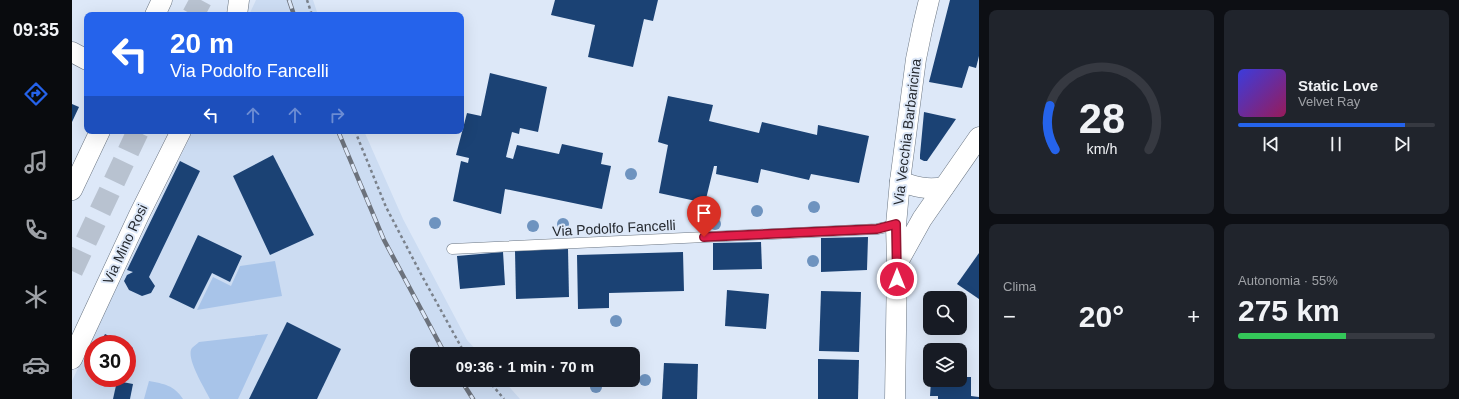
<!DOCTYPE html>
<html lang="it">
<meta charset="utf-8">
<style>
body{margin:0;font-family:Arial,sans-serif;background:#20242c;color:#f1f3f6;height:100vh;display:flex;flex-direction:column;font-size:15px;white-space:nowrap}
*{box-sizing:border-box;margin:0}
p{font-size:13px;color:#9ea1a6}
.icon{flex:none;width:22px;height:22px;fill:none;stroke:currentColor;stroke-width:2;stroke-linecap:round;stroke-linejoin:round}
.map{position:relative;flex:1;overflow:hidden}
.side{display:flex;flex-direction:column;gap:10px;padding:10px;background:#0d0f14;width:480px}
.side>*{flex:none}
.guide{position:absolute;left:12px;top:12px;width:380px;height:122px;border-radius:8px;box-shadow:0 4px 16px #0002;background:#2563eb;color:#fff;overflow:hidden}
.buttons{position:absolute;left:851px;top:291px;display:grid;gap:8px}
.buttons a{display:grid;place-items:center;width:44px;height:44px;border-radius:8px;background:#171b24;box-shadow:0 4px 16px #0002;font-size:20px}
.speed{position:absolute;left:12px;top:335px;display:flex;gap:8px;font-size:20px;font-weight:700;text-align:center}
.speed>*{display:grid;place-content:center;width:52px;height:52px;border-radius:50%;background:#171b24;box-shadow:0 4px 16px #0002;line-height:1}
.speed .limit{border:6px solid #d22;background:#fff;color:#111}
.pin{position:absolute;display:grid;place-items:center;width:34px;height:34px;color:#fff;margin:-41px -17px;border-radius:50% 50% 50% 0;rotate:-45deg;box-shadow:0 0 4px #0007}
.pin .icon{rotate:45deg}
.me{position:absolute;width:44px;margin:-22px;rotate:0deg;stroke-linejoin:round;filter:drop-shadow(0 0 3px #0008)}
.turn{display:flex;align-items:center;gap:14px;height:84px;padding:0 20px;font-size:18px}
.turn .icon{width:52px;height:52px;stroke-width:2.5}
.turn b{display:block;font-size:28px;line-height:34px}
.lanes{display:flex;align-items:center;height:38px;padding:0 20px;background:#0003;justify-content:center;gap:20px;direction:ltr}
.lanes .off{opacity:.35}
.big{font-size:30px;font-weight:800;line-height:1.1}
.side .card{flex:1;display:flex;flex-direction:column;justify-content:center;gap:6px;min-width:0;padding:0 14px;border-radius:8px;background:#20242c}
.side .dial{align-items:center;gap:0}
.dial svg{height:104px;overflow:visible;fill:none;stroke:#363941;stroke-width:7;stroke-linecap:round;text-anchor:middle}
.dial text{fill:#f1f3f6;stroke:none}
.song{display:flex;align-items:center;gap:12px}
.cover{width:48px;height:48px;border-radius:6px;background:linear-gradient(135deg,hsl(240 70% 55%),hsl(330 70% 35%))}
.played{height:4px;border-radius:2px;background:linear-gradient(90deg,#2563eb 85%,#363941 85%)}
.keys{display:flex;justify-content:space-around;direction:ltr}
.heat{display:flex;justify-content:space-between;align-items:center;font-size:22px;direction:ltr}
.charge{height:6px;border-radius:3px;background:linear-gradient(90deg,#34c759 55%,#363941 0)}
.side .tiles{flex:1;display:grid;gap:10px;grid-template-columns:repeat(2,1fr)}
.trip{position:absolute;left:338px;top:347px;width:230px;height:40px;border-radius:8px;background:#171b24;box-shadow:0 4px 16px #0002;font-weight:800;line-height:40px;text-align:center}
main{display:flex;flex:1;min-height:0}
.menu{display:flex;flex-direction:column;width:72px;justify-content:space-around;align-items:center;background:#090b0e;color:#9ea1a6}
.menu .icon{width:28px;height:28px}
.menu .current{color:#2563eb}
.menu b{font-size:18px;color:#f1f3f6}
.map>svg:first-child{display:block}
.built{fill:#ccdcf2;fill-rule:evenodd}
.green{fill:#a8c4e9}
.building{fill:#1b4274}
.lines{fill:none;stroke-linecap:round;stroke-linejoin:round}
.primary-tunnel{stroke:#b8c2d0;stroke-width:22;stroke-dasharray:22 11;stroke-linecap:butt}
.service-casing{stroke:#6b7683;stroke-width:11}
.minor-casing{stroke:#6b7683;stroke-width:21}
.path{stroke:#7a818b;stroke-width:2.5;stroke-dasharray:3 3;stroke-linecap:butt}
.service{stroke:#fff;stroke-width:10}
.minor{stroke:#fff;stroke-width:20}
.rail-casing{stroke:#6c727c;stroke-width:4.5}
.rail{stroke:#dde8f8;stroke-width:3;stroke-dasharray:9;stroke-linecap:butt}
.tree{fill:#6e93bf}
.route-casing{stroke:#92132f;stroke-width:10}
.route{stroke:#e11d48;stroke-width:7}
.labels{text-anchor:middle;stroke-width:4;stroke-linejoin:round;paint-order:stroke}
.street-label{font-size:14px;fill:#24282e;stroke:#dde8f8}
</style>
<main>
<nav class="menu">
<b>09:35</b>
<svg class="icon current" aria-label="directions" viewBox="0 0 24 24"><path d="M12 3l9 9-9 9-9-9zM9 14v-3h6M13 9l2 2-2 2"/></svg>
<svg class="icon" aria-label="music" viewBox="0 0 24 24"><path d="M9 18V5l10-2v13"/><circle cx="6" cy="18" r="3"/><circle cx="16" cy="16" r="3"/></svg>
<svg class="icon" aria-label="phone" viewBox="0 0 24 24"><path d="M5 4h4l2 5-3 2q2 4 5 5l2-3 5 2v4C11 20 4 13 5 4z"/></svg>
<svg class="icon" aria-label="climate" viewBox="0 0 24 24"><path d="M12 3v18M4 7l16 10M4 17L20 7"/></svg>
<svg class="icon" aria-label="car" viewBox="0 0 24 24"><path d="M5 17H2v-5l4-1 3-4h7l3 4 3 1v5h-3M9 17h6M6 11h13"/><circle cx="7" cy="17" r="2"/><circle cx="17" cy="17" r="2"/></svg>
</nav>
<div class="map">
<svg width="907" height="399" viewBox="0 0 907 399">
<rect width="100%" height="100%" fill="#dde8f8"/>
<!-- built -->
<g class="built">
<path d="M 184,0 L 241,0 L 246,15 L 177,15 Z"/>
<path d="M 121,131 L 292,131 L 331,219 L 395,340 L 408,354 L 345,354 L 345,380 L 431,380 L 448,399 L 0,399 L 0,381 L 31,315 ZM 21,344 L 55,344 L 55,378 L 21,378 Z"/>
</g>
<!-- green -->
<g class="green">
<path d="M 203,261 L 210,296 L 125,310 L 141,277 L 159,286 L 168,266 Z"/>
<path d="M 196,334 L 166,399 L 138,399 C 133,389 113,357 120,348 C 122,346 125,344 127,342 Z"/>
<path d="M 77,381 C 92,384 102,385 111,399 L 72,399 Z"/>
</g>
<!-- building -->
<g class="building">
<path d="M 483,0 L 586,0 L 581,21 L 572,19 L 561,67 L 516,57 L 523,25 L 479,15 Z"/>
<path d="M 878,0 L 907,0 L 907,56 L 904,68 L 897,66 L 890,88 L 857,82 Z"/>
<path d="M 418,73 L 475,87 L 466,132 L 448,128 L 447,134 L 440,132 L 434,157 L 441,159 L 445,145 L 487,154 L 490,144 L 531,153 L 529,164 L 539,166 L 530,209 L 433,189 L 429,214 L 381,201 L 389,161 L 396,163 L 397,158 L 384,155 L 395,113 L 409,116 Z"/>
<path d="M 596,96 L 641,105 L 637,121 L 687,133 L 690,122 L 745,135 L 746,125 L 797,136 L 787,183 L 739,174 L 737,180 L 689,169 L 686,183 L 644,174 L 645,166 L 642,166 L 633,203 L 587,193 L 596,145 L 586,142 Z"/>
<path d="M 0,104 L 7,107 L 0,122 Z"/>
<path d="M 852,112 L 884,119 L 855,161 L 852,161 L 848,159 L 848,155 Z"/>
<path d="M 201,155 L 242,235 L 198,255 L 161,176 Z"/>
<path d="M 108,161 L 128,171 L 77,277 L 83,286 L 79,293 L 70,296 L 57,290 L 52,281 L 55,275 L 61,272 L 55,270 Z"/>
<path d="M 126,235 L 170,256 L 158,282 L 140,273 L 122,309 L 97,297 Z"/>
<path d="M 796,237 L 795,270 L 749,272 L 749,238 Z"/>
<path d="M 689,242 L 690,269 L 641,270 L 641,243 Z"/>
<path d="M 496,249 L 497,297 L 444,299 L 443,251 Z"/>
<path d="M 431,252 L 433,285 L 388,289 L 385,256 Z"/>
<path d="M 611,252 L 612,291 L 537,293 L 537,308 L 506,309 L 505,255 Z"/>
<path d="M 907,253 L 907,299 L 885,284 Z"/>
<path d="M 655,290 L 697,294 L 694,329 L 653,326 Z"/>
<path d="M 749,291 L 789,292 L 787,352 L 747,351 Z"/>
<path d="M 215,322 L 269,349 L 245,399 L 177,399 Z"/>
<path d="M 33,334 L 53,344 L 28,344 Z"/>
<path d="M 55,345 L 61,348 L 55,361 Z"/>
<path d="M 561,357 L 566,357 L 565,382 L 535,381 L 535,380 L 561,380 Z"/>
<path d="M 746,359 L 787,360 L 786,399 L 746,399 Z"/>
<path d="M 592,363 L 626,364 L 625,399 L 590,399 Z"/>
<path d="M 888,377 L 899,377 L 899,396 L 907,397 L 907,399 L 866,399 L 866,396 L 858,396 L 859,380 L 888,380 Z"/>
<path d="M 45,381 L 61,384 L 58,399 L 41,399 Z"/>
</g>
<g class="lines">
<!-- primary-tunnel -->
<g class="primary-tunnel">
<path d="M 121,15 L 129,0"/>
<path d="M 0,271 L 66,131"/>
</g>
<!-- service casing -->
<g class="service-casing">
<path id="service" d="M 380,249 L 805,229 L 824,225"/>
</g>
<!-- minor casing -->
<g class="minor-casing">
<g id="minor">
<path d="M 83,15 L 90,0"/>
<path d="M 165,15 L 167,0"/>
<path d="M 0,52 L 15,60"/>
<path d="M 828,181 C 843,187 855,190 872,187"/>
<path d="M 0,190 L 28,131"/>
<path d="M 825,263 L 824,225 L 828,181 L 844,59 L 851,25 L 857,0"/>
<path d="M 0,359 L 67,215 L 109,131"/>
<path d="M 823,399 L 825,264 L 850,219 L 907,137"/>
</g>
</g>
<!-- path -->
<g class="path">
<path d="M 235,0 L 240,15"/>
<path d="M 283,131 L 314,207 L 350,276 L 393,354"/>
<path d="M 416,380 L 432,399"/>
</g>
<!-- service -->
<use href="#service" class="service"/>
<!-- minor -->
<use href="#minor" class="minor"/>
<!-- rail casing -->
<g class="rail-casing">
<g id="rail">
<path d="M 217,0 L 222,15"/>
<path d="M 266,131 L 312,240 L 373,354"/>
<path d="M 389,380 L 401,399"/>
</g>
</g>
<!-- rail -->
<use href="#rail" class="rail"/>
</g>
<!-- trees -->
<g class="tree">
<circle cx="559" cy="174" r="6"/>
<circle cx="742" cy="207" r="6"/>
<circle cx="685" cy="211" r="6"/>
<circle cx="363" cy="223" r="6"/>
<circle cx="491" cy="224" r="6"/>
<circle cx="643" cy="224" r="6"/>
<circle cx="461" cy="226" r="6"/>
<circle cx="741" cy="261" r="6"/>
<circle cx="544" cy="321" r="6"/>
<circle cx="573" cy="380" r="6"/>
<circle cx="524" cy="387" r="6"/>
</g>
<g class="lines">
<!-- route casing -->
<g class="route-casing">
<path id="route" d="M 632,237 L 805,229 L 824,224 L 825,279"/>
</g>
<!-- route -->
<use href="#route" class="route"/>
</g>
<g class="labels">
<!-- street labels -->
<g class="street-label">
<text transform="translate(835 132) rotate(-83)" y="5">Via Vecchia Barbaricina</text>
<text transform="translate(542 228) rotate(-3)" y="5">Via Podolfo Fancelli</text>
<text transform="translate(53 244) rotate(-65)" y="5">Via Mino Rosi</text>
</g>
</g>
</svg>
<div class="buttons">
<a><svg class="icon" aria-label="search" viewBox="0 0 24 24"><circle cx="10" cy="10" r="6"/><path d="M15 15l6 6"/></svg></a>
<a><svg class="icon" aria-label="layers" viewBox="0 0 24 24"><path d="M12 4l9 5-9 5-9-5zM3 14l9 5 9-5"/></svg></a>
</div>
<div class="speed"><div class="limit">30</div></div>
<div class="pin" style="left:632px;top:237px;background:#d93025"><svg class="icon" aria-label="arrive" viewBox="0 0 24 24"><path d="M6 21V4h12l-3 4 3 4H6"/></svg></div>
<svg class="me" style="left:825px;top:279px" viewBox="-20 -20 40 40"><circle r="17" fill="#e11d48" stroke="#fff" stroke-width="3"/><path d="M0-11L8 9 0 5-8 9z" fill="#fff"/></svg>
<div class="trip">09:36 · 1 min · 70 m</div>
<div class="guide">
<div class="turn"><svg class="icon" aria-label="left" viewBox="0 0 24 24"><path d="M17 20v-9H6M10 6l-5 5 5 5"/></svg><div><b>20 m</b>Via Podolfo Fancelli</div></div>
<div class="lanes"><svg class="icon" aria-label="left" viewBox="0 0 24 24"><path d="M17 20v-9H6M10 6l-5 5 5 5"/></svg><svg class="icon off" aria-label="ahead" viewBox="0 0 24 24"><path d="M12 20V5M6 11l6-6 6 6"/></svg><svg class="icon off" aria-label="ahead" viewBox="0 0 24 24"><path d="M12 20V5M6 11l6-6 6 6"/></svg><svg class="icon off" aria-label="right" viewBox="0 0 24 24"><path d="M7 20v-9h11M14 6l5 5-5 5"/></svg></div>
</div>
</div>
<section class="side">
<div class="tiles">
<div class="card dial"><svg viewBox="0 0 100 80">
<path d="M14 69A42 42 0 1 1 86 69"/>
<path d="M14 69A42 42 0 0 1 10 35" stroke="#2563eb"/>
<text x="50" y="56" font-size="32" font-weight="700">28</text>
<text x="50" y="72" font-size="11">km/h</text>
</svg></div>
<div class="card">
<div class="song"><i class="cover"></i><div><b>Static Love</b><p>Velvet Ray</p></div></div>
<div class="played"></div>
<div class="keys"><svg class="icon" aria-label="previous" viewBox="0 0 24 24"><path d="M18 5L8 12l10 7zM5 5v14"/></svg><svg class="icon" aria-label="pause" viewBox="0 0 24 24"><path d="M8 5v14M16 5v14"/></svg><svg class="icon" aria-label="next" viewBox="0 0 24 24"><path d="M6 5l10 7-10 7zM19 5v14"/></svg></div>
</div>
<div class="card"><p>Clima</p>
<div class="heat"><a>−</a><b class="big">20°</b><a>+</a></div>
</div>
<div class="card"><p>Autonomia · 55%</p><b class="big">275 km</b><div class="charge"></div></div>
</div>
</section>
</main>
